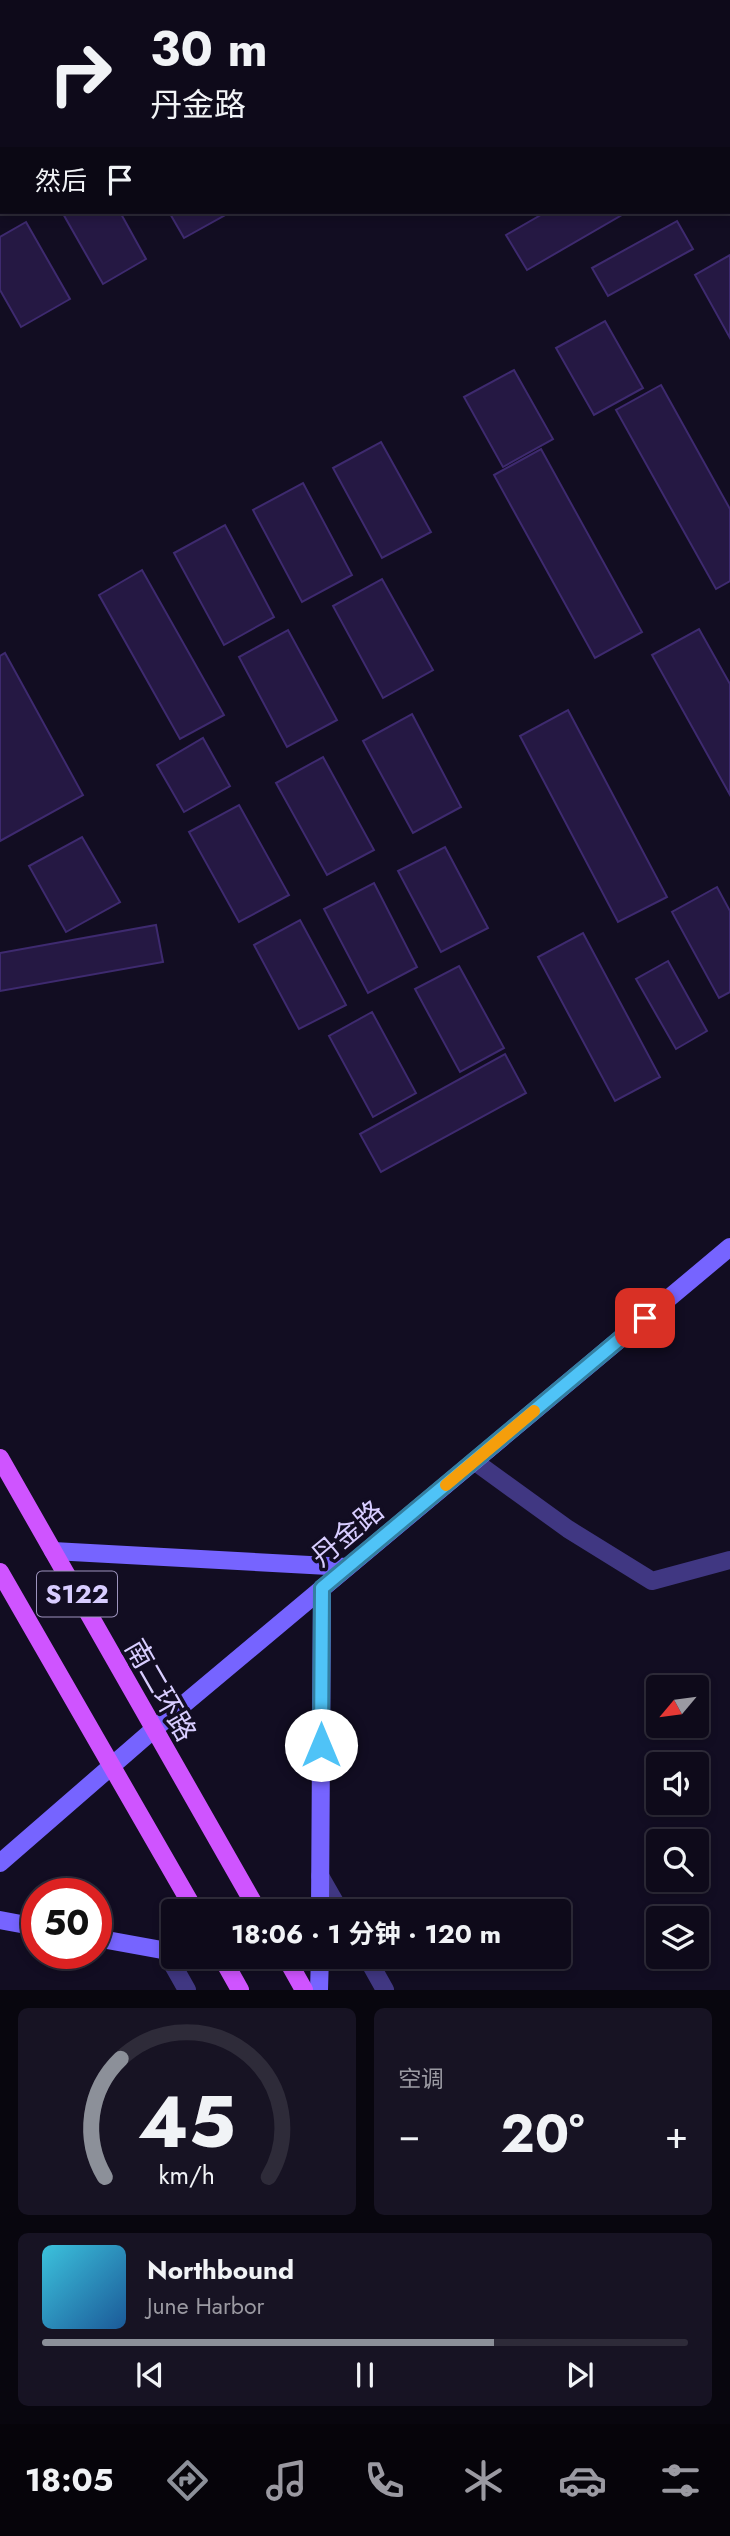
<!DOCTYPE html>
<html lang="zh">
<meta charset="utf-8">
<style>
body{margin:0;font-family:Jost,"Noto Sans SC",sans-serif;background:#171323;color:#f1f3f6;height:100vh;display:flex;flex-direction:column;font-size:26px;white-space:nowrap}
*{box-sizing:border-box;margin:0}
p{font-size:23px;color:#9b9aa2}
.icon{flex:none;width:38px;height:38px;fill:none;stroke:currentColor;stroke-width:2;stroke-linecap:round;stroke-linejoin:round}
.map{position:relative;height:1990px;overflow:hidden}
.sheet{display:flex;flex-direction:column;gap:18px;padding:18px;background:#08060e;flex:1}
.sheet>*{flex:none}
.guide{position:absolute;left:0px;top:0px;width:732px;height:214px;box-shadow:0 4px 10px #0003,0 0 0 2px #2e2b39;background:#0e0a1a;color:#f1f3f6;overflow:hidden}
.needle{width:46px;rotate:241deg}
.tools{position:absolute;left:646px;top:1675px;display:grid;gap:14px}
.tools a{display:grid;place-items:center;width:63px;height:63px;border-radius:7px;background:#0e0a1a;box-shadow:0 4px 10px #0003,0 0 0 2px #2e2b39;font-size:35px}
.speed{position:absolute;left:21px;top:1878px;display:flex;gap:14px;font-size:35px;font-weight:700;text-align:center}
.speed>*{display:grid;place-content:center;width:91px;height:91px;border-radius:50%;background:#0e0a1a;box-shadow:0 4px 10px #0003,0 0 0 2px #2e2b39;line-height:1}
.speed .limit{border:10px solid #d22;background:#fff;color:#111}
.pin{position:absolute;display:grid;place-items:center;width:60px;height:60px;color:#fff;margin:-30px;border-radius:14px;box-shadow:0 4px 10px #0006}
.me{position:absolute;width:77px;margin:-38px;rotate:0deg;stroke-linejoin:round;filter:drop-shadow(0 0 5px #0008)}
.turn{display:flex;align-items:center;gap:24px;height:147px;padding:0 35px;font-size:32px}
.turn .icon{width:91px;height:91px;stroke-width:2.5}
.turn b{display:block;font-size:49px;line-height:60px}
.then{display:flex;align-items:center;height:66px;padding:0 35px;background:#0003;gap:14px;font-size:26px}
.big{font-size:52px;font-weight:700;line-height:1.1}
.sheet .tile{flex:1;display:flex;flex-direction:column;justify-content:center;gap:10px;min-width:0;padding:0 24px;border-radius:10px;background:#171323}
.sheet .dial{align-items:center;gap:0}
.dial svg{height:182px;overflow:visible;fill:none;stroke:#2e2b39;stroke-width:7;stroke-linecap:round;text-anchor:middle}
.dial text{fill:#f1f3f6;stroke:none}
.song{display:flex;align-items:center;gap:21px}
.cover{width:84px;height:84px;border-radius:10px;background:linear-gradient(135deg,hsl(190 70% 55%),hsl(210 70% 35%))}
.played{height:7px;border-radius:4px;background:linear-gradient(90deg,#8c9099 70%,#2e2b39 70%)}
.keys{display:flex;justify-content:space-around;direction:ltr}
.heat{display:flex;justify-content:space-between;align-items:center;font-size:38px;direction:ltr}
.sheet .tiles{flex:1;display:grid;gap:18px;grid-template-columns:1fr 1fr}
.tile:last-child{grid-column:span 2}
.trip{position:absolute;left:161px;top:1899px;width:410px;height:70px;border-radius:7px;background:#0e0a1a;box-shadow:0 4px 10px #0003,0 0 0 2px #2e2b39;font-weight:700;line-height:70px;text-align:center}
.tabs{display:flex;height:112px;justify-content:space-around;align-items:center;background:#06040a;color:#9b9aa2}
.tabs .icon{width:49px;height:49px}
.tabs .selected{color:#8c9099}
.tabs b{font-size:32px;color:#f1f3f6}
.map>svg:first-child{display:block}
.building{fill:#251843;stroke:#3e2a6f;stroke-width:2}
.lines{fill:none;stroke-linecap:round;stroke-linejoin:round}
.service{stroke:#403782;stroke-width:12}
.minor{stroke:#403782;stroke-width:18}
.tertiary{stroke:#403782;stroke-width:18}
.secondary{stroke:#7664ff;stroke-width:18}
.primary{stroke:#cf54ff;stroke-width:18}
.route-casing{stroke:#337fa1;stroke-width:18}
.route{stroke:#4fc3f7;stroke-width:12}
.slow{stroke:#f59e0b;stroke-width:12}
.labels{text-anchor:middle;stroke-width:7;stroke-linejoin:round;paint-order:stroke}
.shield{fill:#120d22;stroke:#9d93bd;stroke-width:2}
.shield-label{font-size:26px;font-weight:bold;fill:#d8cdff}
.street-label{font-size:28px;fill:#d8cdff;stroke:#120d22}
</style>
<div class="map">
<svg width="730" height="1990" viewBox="0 0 730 1990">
<rect width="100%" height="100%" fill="#120d22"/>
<!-- building -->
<g class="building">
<path d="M 0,0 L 2,2 L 2,109 L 0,106 Z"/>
<path d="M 471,0 L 577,0 L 578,2 L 472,2 Z"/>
<path d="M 620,0 L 709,0 L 710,2 L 621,2 Z"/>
<path d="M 62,212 L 120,212 L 146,259 L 103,284 Z"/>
<path d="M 169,212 L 226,212 L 227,214 L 184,238 Z"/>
<path d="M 546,212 L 627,212 L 527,270 L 506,235 Z"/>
<path d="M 677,221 L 693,249 L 608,296 L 592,268 Z"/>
<path d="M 26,222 L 70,299 L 21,327 L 0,290 L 0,237 Z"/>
<path d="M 730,255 L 730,338 L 695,275 Z"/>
<path d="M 605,321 L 643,388 L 594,415 L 556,348 Z"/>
<path d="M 514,370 L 553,439 L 503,467 L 464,397 Z"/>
<path d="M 661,385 L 730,509 L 730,581 L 716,589 L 616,410 Z"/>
<path d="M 381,442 L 431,532 L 382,558 L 333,468 Z"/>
<path d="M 541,449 L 642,632 L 595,658 L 494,475 Z"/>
<path d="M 303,483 L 352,575 L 302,602 L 253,510 Z"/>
<path d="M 225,525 L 274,617 L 224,645 L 174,553 Z"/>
<path d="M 142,570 L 224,715 L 180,739 L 99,595 Z"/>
<path d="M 382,579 L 433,670 L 383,698 L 333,606 Z"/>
<path d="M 699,629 L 730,684 L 730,795 L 652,655 Z"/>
<path d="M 288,630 L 337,720 L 287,747 L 239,657 Z"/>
<path d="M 5,653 L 83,795 L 0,841 L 0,656 Z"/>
<path d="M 568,710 L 667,897 L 618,922 L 520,736 Z"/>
<path d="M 412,714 L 461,807 L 413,833 L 363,741 Z"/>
<path d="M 203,738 L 230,786 L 184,812 L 157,765 Z"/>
<path d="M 323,757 L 374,850 L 327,875 L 276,783 Z"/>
<path d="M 239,805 L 289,895 L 239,922 L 189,832 Z"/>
<path d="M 82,837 L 120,902 L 66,932 L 29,866 Z"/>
<path d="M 445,847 L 488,928 L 441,952 L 398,871 Z"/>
<path d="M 374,883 L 417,967 L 368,993 L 324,909 Z"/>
<path d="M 717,887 L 730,911 L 730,992 L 719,998 L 672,912 Z"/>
<path d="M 300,920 L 346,1005 L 299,1029 L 254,945 Z"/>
<path d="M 156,925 L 163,962 L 0,991 L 0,953 Z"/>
<path d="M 583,933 L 660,1077 L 615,1101 L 538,957 Z"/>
<path d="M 668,961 L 707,1031 L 676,1049 L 636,979 Z"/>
<path d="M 459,966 L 504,1048 L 460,1072 L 415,989 Z"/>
<path d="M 372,1012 L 416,1093 L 373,1117 L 329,1036 Z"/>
<path d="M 505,1054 L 526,1093 L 381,1172 L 360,1134 Z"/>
</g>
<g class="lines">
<!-- service -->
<path class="service" d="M 231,0 L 232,2"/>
<!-- minor -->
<path class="minor" d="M 474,1461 L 568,1529 L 652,1581 L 730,1560"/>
<!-- tertiary -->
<g class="tertiary">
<path d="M 320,1876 L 340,1911"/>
<path d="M 165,1951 L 187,1990"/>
<path d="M 366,1956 L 385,1990"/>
</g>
<!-- secondary -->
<g class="secondary">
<path d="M 53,1551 L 347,1567"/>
<path d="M 0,1863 L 153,1730 L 730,1247"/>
<path d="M 320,1911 L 322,1588"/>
<path d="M 0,1920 L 37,1927"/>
<path d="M 96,1938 L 173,1952"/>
<path d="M 196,1956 L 224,1962"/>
<path d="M 319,1990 L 320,1956"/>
</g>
<!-- primary -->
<g class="primary">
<path d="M 0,1458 L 258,1911"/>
<path d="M 0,1572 L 195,1911"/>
<path d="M 221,1956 L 240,1990"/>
<path d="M 285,1956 L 304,1990"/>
</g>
</g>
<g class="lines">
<!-- route casing -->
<g class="route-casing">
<path id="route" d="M 321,1745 L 322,1588 L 645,1318"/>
</g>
<!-- route -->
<use href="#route" class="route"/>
<!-- slow -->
<path class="slow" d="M 446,1485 L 534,1411"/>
</g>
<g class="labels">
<!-- shield labels -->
<rect class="shield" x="37" y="1571.5" width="80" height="45" rx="5"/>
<g class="shield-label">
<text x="77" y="1603">S122</text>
</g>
<!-- street labels -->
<g class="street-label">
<text transform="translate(347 1533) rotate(-40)" y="10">丹金路</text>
<text transform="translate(161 1690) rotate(60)" y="10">南二环路</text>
</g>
</g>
</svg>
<div class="tools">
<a><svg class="needle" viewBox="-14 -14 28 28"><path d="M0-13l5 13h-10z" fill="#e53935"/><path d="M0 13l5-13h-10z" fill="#9b9aa2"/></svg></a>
<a><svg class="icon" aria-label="sound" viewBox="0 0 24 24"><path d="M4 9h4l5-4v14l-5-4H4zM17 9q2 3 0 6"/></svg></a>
<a><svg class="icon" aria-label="search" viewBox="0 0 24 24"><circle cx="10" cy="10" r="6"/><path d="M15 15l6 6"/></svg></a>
<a><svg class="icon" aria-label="layers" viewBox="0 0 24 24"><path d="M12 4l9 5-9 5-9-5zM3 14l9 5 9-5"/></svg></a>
</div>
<div class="speed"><div class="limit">50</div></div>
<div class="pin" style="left:645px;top:1318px;background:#d93025"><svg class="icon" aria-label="arrive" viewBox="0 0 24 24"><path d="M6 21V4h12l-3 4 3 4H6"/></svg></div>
<svg class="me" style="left:321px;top:1745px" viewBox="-20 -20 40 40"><circle r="19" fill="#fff"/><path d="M0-13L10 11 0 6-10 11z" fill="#4fc3f7"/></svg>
<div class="trip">18:06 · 1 分钟 · 120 m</div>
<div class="guide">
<div class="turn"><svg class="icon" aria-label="right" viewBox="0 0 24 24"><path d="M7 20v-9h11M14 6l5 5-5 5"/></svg><div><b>30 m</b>丹金路</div></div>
<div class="then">然后<svg class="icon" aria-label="arrive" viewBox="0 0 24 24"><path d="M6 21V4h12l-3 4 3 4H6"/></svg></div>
</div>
</div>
<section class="sheet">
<div class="tiles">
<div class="tile dial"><svg viewBox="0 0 100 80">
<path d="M14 69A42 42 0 1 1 86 69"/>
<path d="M14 69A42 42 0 0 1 21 17" stroke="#8c9099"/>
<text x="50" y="56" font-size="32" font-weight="700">45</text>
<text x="50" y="72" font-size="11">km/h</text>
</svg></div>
<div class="tile"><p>空调</p>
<div class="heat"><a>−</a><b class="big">20°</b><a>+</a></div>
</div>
<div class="tile">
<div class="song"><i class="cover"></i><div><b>Northbound</b><p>June Harbor</p></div></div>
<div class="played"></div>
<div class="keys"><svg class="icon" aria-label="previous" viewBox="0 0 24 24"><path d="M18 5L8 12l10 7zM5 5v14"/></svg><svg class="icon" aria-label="pause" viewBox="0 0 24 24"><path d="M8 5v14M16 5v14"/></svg><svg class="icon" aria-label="next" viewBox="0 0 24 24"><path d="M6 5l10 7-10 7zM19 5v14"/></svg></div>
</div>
</div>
</section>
<nav class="tabs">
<b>18:05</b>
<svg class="icon selected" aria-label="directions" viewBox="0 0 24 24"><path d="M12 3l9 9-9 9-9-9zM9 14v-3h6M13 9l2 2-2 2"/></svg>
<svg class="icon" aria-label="music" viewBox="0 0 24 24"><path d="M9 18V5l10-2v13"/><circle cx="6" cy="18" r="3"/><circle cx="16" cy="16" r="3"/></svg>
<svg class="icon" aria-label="phone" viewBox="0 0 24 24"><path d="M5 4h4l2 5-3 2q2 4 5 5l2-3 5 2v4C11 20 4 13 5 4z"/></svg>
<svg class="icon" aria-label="climate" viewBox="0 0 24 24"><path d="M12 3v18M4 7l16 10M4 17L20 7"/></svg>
<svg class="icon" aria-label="car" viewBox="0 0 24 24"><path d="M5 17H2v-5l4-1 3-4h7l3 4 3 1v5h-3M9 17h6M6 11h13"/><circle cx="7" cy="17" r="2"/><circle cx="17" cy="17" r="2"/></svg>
<svg class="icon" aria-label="filters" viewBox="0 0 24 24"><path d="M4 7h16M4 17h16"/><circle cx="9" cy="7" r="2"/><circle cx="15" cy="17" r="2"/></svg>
</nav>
